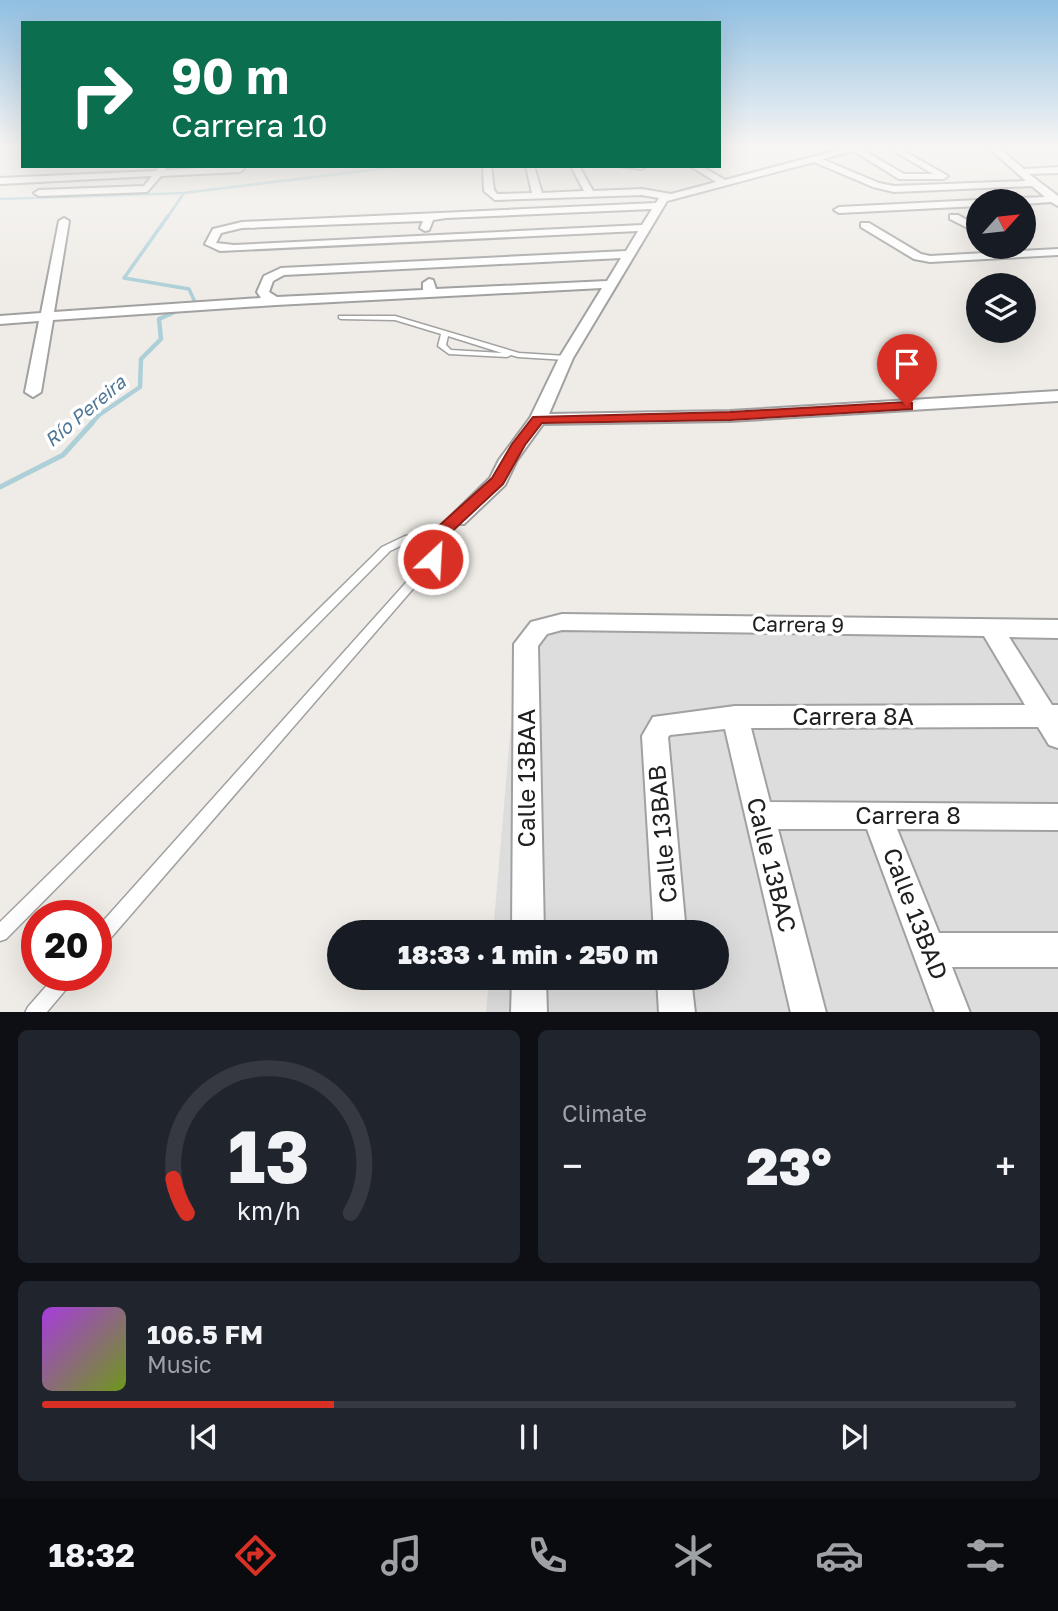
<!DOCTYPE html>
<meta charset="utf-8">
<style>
body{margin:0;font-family:"Golos Text",sans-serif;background:#20242c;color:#f1f3f6;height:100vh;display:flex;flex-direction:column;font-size:26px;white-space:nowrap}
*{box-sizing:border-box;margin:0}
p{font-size:23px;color:#9ea1a6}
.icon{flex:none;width:38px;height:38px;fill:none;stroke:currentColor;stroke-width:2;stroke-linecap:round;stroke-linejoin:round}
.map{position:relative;height:1012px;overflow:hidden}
.panel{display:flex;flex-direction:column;gap:18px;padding:18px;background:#0d0f14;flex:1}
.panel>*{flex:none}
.top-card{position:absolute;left:21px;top:21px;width:700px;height:147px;border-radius:0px;box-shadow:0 7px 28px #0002;background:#0b6e4f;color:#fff;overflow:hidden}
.needle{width:46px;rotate:63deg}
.buttons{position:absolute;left:966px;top:189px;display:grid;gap:14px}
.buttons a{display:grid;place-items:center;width:70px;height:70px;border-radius:50%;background:#171b24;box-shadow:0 7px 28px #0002;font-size:35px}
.speed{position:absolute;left:21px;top:900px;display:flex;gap:14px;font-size:35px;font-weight:700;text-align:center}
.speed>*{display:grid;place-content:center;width:91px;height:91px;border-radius:50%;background:#171b24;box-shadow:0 7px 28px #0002;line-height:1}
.speed .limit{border:10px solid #d22;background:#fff;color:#111}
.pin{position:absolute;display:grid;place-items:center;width:60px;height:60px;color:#fff;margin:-72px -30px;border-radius:50% 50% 50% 0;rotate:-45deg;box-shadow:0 0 7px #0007}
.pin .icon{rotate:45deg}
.me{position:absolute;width:77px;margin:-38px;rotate:25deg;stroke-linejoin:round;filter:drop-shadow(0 0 5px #0008)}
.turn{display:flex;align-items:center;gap:24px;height:147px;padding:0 35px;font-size:32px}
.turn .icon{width:91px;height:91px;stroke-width:2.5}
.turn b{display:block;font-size:49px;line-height:60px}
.big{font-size:52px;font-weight:800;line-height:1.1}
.panel .card{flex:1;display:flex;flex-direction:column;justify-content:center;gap:10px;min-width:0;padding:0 24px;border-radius:10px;background:#20242c}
.panel .dial{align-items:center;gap:0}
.dial svg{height:182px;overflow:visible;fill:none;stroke:#363941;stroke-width:7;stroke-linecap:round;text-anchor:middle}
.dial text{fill:#f1f3f6;stroke:none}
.song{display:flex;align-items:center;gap:21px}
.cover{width:84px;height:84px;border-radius:10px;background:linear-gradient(135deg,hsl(280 70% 55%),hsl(80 70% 35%))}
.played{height:7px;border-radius:4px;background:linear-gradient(90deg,#d93025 30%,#363941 30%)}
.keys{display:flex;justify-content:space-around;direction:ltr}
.heat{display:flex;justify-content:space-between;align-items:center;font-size:38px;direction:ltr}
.panel .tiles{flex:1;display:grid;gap:18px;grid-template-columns:1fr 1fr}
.card:last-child{grid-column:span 2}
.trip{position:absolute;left:327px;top:920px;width:402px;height:70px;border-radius:35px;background:#171b24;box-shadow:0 7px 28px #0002;font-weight:800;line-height:70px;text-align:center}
.menu{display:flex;height:112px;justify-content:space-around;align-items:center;background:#090b0e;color:#9ea1a6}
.menu .icon{width:49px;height:49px}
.menu .selected{color:#d93025}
.menu b{font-size:32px;color:#f1f3f6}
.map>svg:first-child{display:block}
.residential{fill:#dedddd}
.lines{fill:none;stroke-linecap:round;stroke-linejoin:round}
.stream-far3{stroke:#add0d8;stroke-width:2.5}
.stream-far2{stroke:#add0d8;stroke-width:3.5}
.stream-far1{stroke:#add0d8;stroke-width:4.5}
.stream{stroke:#add0d8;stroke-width:5}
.lane-casing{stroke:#a1a1a1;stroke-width:3}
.street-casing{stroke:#a1a1a1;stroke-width:4}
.lane{fill:#fff;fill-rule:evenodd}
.street{fill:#fff;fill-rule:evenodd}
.route{fill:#d93025;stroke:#8d1f18;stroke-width:2}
.labels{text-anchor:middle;stroke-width:7;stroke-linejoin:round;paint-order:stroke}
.far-water-label{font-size:19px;font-style:italic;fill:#4f7697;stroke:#fff}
.street-label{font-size:21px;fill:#202020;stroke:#fff}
.near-street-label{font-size:24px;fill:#202020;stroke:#fff}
</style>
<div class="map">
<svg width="1058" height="1013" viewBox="0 0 1058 1013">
<rect width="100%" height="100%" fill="#efece7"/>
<!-- residential -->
<path class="residential" d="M 560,629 L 1058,636 L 1058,1012 L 486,1013 L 489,978 L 718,978 L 718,933 L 493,933 L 514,689 L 535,645 Z"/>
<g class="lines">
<!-- stream-far3 -->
<g class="stream-far3">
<path d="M 0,199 L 184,193"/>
<path d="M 167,218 L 184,193 L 403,166"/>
</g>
<!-- stream-far2 -->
<path class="stream-far2" d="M 168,216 L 124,278 L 189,289 L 195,302 L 190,305"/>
<!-- stream-far1 -->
<path class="stream-far1" d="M 90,425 L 99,415 L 140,387 L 141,359 L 161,339 L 159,319 L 181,309"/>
<!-- stream -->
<path class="stream" d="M 0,487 L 63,455 L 92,423"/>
<!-- lane casing -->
<g class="lane-casing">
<g id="lane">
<path d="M 339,316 L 395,316 L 519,353 L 566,356 L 570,358 L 566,360 L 518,357 L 511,355 L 507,357 L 449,354 L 438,346 L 441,334 L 395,320 L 341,319 L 339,318 ZM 448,336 L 502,353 L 451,350 L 446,345 Z"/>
<path d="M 457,517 L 462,520 L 443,536 L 437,561 L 102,948 L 96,950 L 96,929 L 428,558 L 432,539 L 411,541 L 390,551 L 6,939 L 0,941 L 0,922 L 382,547 L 405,536 L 435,532 L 454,518 Z"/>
<path d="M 56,975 L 76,975 L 73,981 L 46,1013 L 25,1013 L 28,1007 Z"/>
</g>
</g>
<!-- street casing -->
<g class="street-casing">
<g id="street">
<path d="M 853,146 L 868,146 L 861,149 L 904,174 L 933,174 L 886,146 L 895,146 L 948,176 L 944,179 L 899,179 L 854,151 L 822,159 L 879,183 L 894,186 L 1026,181 L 987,146 L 996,146 L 1024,169 L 1058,167 L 1058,173 L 1029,174 L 1058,196 L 1058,206 L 1051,202 L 1024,204 L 1024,201 L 1016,201 L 1021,198 L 1045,197 L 1032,186 L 894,192 L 873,187 L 814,162 L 667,201 L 573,358 L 549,414 L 730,411 L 1058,391 L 1058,401 L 730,421 L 543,424 L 517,460 L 505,485 L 464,524 L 450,524 L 447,520 L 490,478 L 499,460 L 530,418 L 559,358 L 602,288 L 276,305 L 53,320 L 41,392 L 33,397 L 25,392 L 39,321 L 0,324 L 0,316 L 41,313 L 59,221 L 64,218 L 69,221 L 54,312 L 261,298 L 257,292 L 264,276 L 281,268 L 626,251 L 638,231 L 220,251 L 205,244 L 213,229 L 242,222 L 656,203 L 659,198 L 642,195 L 495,200 L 484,191 L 483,166 L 491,166 L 494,190 L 497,194 L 532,193 L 526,166 L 534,166 L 542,193 L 584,191 L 571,166 L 579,166 L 593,191 L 642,189 L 671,194 L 716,182 L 690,166 L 701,166 L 725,180 ZM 652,209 L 642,225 L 234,245 L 216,243 L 221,233 L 242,228 L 423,221 L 420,228 L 425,231 L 429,230 L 433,220 L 446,218 ZM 621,258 L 607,281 L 436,289 L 433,280 L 429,279 L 423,283 L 423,290 L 277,297 L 269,292 L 273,281 L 284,275 Z"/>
<path d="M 159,166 L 167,166 L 165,170 L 240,166 L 244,169 L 240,172 L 161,176 L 147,192 L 39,196 L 34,193 L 39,190 L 144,186 L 152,176 L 0,184 L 0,178 L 156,171 Z"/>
<path d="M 617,166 L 646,166 L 642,169 Z"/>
<path d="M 978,201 L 978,206 L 839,213 L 834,210 L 839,207 L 978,200 L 982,201 Z"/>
<path d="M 950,215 L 958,215 L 978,226 L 978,233 L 950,219 Z"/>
<path d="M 861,223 L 869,223 L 921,254 L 930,256 L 1058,249 L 1058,255 L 930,262 L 914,259 L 861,227 Z"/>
<path d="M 562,614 L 1058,620 L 1058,638 L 1009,637 L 1052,705 L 1058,705 L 1058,748 L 1049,745 L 1038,727 L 751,728 L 770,802 L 1058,804 L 1058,830 L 897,829 L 939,933 L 1058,933 L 1058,967 L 952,967 L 970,1013 L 935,1013 L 867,829 L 778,829 L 826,1013 L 791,1013 L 725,729 L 670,735 L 668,737 L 686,933 L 654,933 L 642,736 L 653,717 L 735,706 L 1025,705 L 984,636 L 562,630 L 547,634 L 538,646 L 544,933 L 512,933 L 514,644 L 531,622 Z"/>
<path d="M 512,978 L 546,978 L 547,1013 L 511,1013 Z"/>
<path d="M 657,978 L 691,978 L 695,1013 L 659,1013 Z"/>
</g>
</g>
<!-- lane -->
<use href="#lane" class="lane"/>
<!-- street -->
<use href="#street" class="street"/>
</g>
<!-- sky -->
<linearGradient id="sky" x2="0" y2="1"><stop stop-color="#90bfe2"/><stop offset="0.51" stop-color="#f8f6f4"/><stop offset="1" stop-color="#f8f6f4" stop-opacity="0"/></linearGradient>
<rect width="1058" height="288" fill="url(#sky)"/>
<!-- route -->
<path class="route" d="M 907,402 L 912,403 L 912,409 L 730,420 L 542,423 L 525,445 L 503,484 L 446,537 L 439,563 L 427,563 L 424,559 L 432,532 L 492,478 L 512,444 L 533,417 L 730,412 Z"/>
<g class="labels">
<!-- far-water labels -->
<g class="far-water-label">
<text transform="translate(85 411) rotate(-40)" y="7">Río Pereira</text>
</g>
<!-- street labels -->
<g class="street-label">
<text transform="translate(798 625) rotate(1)" y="7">Carrera 9</text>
</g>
<!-- near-street labels -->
<g class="near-street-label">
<text x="853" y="725">Carrera 8A</text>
<text transform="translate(527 778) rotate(-90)" y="8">Calle 13BAA</text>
<text x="908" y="824">Carrera 8</text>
<text transform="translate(663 834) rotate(-95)" y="8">Calle 13BAB</text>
<text transform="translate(771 865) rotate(76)" y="8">Calle 13BAC</text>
<text transform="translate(915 914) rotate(69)" y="8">Calle 13BAD</text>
</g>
</g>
</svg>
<div class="buttons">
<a><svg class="needle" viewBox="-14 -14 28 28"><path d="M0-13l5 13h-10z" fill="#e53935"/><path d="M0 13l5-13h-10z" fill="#9ea1a6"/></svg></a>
<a><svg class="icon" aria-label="layers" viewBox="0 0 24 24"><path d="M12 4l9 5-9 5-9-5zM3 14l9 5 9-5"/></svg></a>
</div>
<div class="speed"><div class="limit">20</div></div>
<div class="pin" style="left:907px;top:406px;background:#d93025"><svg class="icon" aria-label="arrive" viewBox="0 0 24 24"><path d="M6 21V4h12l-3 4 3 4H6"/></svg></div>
<svg class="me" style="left:433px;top:559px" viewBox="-20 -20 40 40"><circle r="17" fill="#d93025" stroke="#fff" stroke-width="3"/><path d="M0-11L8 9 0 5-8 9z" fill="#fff"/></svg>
<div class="trip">18:33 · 1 min · 250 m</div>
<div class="top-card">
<div class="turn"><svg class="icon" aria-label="right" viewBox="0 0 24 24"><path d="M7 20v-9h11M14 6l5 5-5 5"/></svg><div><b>90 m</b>Carrera 10</div></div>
</div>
</div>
<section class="panel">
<div class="tiles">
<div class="card dial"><svg viewBox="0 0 100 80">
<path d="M14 69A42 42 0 1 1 86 69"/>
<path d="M14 69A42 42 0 0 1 8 54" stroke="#d93025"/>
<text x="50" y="56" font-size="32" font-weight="700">13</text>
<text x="50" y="72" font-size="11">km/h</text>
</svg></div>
<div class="card"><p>Climate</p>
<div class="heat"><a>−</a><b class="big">23°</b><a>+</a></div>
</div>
<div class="card">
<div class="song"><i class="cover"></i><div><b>106.5 FM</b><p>Music</p></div></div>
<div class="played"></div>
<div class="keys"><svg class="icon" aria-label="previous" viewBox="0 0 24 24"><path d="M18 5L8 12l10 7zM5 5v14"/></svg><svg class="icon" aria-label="pause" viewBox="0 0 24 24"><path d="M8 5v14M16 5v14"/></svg><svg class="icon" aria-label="next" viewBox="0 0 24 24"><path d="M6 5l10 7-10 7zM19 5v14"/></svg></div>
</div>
</div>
</section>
<nav class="menu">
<b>18:32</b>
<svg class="icon selected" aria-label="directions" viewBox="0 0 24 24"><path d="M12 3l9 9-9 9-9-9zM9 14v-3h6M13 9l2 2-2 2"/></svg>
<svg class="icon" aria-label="music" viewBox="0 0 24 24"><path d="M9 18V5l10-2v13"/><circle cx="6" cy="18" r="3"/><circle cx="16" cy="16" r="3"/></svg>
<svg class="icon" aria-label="phone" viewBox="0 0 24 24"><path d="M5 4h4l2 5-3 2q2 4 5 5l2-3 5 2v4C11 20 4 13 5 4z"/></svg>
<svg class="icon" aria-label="climate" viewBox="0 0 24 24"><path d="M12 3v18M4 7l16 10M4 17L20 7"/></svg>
<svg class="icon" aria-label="car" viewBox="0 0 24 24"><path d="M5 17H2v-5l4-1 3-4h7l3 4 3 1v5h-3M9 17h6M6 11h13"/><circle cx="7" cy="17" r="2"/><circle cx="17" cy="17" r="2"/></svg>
<svg class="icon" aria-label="filters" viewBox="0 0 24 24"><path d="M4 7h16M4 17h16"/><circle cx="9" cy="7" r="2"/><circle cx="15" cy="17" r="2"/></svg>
</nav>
